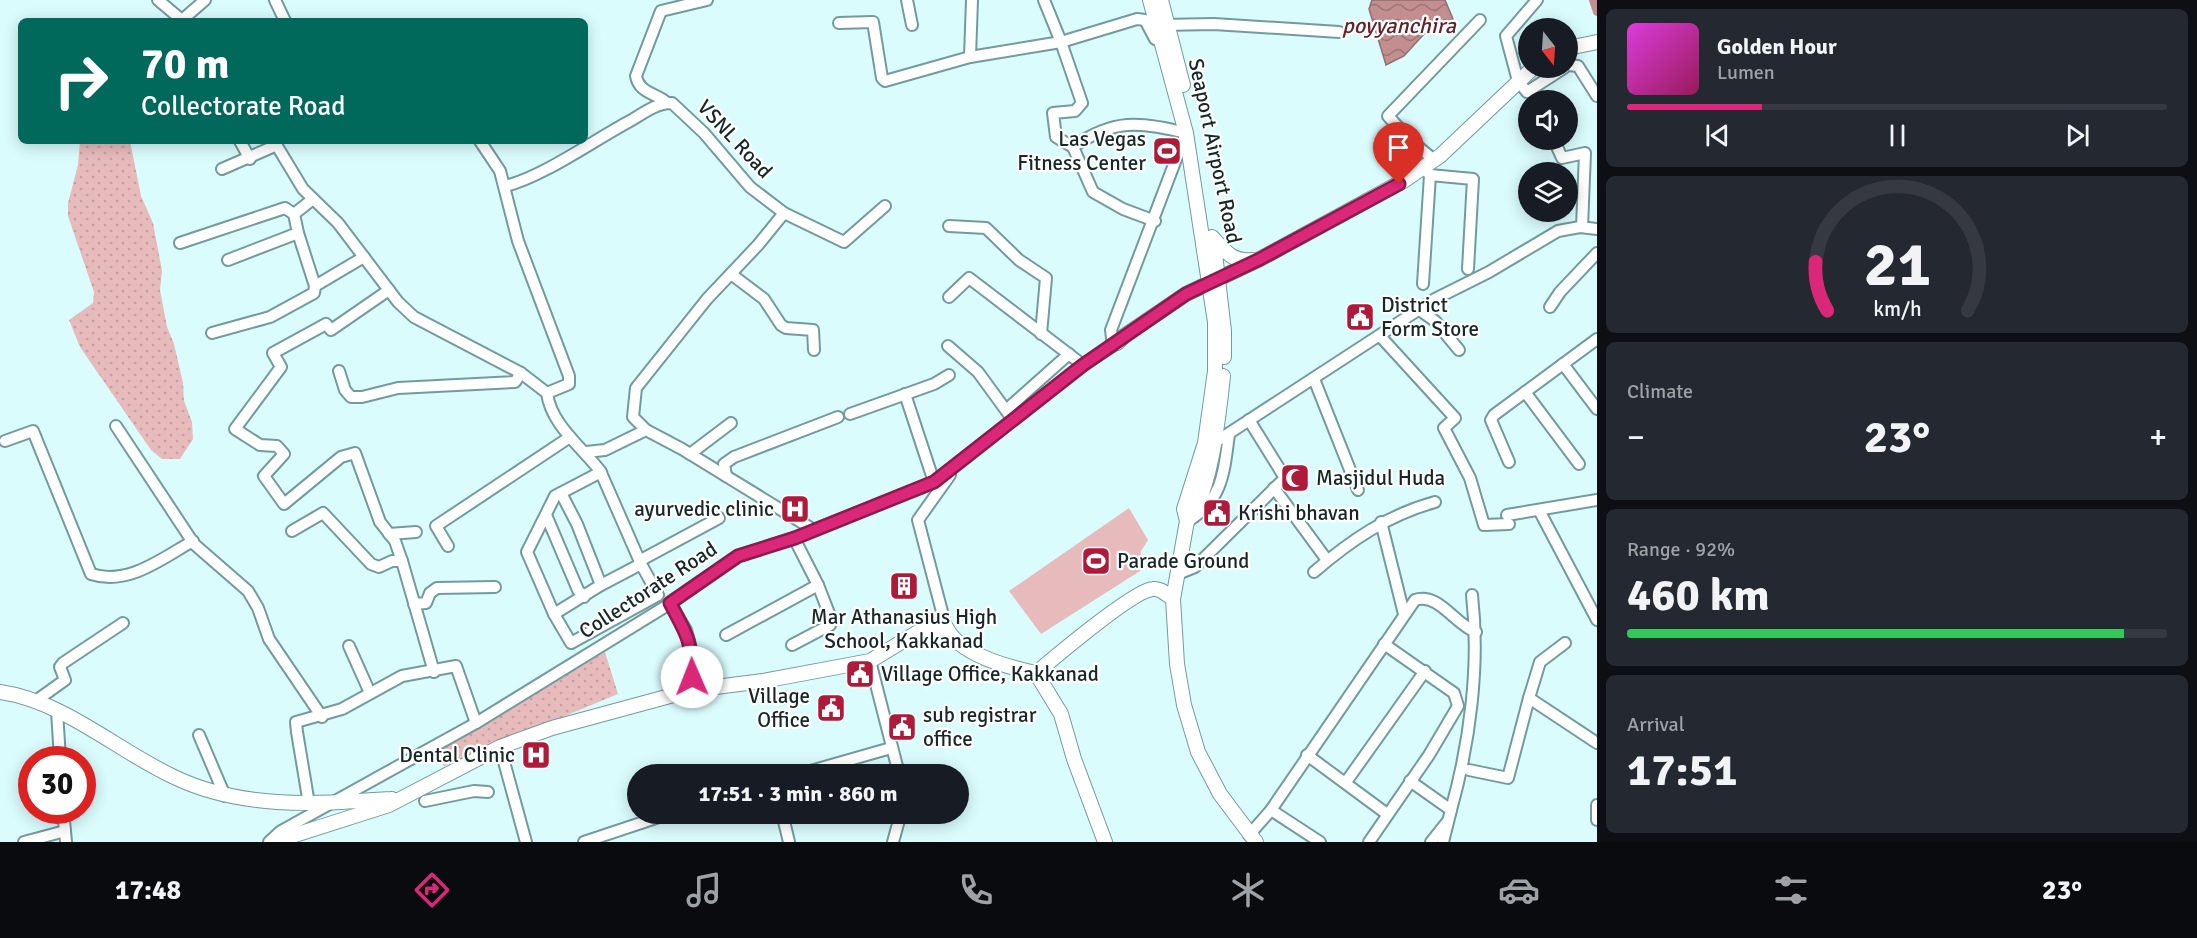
<!DOCTYPE html>
<meta charset="utf-8">
<style>
body{margin:0;font-family:Signika,sans-serif;background:#242831;color:#f1f3f6;height:100vh;display:flex;flex-direction:column;font-size:22px;white-space:nowrap}
*{box-sizing:border-box;margin:0}
p{font-size:20px;color:#9ea1a6}
.icon{flex:none;width:33px;height:33px;fill:none;stroke:currentColor;stroke-width:2;stroke-linecap:round;stroke-linejoin:round}
.map{position:relative;flex:1;overflow:hidden}
.side{display:flex;flex-direction:column;gap:9px;padding:9px;background:#0d0f14;width:600px}
.side>*{flex:none}
.top-card{position:absolute;left:18px;top:18px;width:570px;height:126px;border-radius:9px;box-shadow:0 3px 15px #0003;background:#00695c;color:#fff;overflow:hidden}
.needle{width:39px;rotate:163deg}
.buttons{position:absolute;left:1518px;top:18px;display:grid;gap:12px}
.buttons a{display:grid;place-items:center;width:60px;height:60px;border-radius:50%;background:#171b24;box-shadow:0 3px 15px #0003;font-size:30px}
.speed{position:absolute;left:18px;top:746px;display:flex;gap:12px;font-size:30px;font-weight:700;text-align:center}
.speed>*{display:grid;place-content:center;width:78px;height:78px;border-radius:50%;background:#171b24;box-shadow:0 3px 15px #0003;line-height:1}
.speed .limit{border:9px solid #d22;background:#fff;color:#111}
.pin{position:absolute;display:grid;place-items:center;width:51px;height:51px;color:#fff;margin:-62px -26px;border-radius:50% 50% 50% 0;rotate:-45deg;box-shadow:0 0 6px #0007}
.pin .icon{rotate:45deg}
.me{position:absolute;width:66px;margin:-33px;rotate:359deg;stroke-linejoin:round;filter:drop-shadow(0 0 4px #0008)}
.turn{display:flex;align-items:center;gap:21px;height:126px;padding:0 24px;font-size:27px}
.turn .icon{width:78px;height:78px;stroke-width:2.5}
.turn b{display:block;font-size:42px;line-height:51px}
.big{font-size:45px;font-weight:700;line-height:1.1}
.side .card{flex:1;display:flex;flex-direction:column;justify-content:center;gap:9px;min-width:0;padding:0 21px;border-radius:9px;background:#242831}
.side .dial{align-items:center;gap:0}
.dial svg{height:156px;overflow:visible;fill:none;stroke:#363941;stroke-width:7;stroke-linecap:round;text-anchor:middle}
.dial text{fill:#f1f3f6;stroke:none}
.song{display:flex;align-items:center;gap:18px}
.cover{width:72px;height:72px;border-radius:9px;background:linear-gradient(135deg,hsl(300 70% 55%),hsl(330 70% 35%))}
.played{height:6px;border-radius:3px;background:linear-gradient(90deg,#db2777 25%,#363941 25%)}
.keys{display:flex;justify-content:space-around;direction:ltr}
.heat{display:flex;justify-content:space-between;align-items:center;font-size:33px;direction:ltr}
.charge{height:9px;border-radius:4px;background:linear-gradient(90deg,#34c759 92%,#363941 0)}
.trip{position:absolute;left:627px;top:764px;width:342px;height:60px;border-radius:30px;background:#171b24;box-shadow:0 3px 15px #0003;font-weight:700;line-height:60px;text-align:center}
.menu{display:flex;height:96px;justify-content:space-around;align-items:center;background:#090b0e;color:#9ea1a6}
.menu .icon{width:42px;height:42px}
.menu .active{color:#db2777}
.menu b{font-size:27px;color:#f1f3f6}
main{display:flex;flex:1;min-height:0}
.map>svg:first-child{display:block}
.green{fill:url(#green-dots)}
.pitch{fill:#e7babb}
.water{fill:url(#water-waves);stroke:#8f6f70;stroke-width:1.5}
.lines{fill:none;stroke-linecap:round;stroke-linejoin:round}
.canal{stroke:#c38e8f;stroke-width:8}
.minor-casing{stroke:#739a9d;stroke-width:14}
.major-casing{stroke:#739a9d;stroke-width:16}
.minor{stroke:#fff;stroke-width:10}
.major{stroke:#fff;stroke-width:14}
.route-casing{stroke:#8e194d;stroke-width:15}
.route{stroke:#db2777;stroke-width:10}
.labels{text-anchor:middle;stroke-width:4.5;stroke-linejoin:round;paint-order:stroke}
.street-label{font-size:21px;fill:#172728;stroke:#fff}
.poi-label{font-size:21px;fill:#172728;stroke:#fff;text-anchor:start}
.water-label{font-size:22px;font-style:italic;fill:#632129;stroke:#fff}
</style>
<main>
<div class="map">
<svg width="1597" height="842" viewBox="0 0 1597 842">
<defs>
<pattern id="green-dots" width="8" height="8" patternUnits="userSpaceOnUse" patternTransform="scale(1.5)"><rect width="8" height="8" fill="#e7babb"/><path d="M2 2h.1M6 6h.1" fill="none" stroke="#c5a0a1" stroke-width="1.8" stroke-linecap="round"/></pattern>
<pattern id="water-waves" width="16" height="10" patternUnits="userSpaceOnUse" patternTransform="scale(1.5)"><rect width="16" height="10" fill="#c38e8f"/><path d="M0 5q4-4 8 0t8 0" fill="none" stroke="#9d7475"/></pattern>
</defs>
<rect width="100%" height="100%" fill="#dafcfd"/>
<!-- green -->
<g class="green">
<path d="M 80,141 L 130,141 L 141,196 L 153,223 L 162,271 L 160,290 L 167,327 L 174,344 L 183,383 L 184,401 L 192,422 L 193,439 L 180,459 L 162,459 L 151,450 L 80,347 L 69,320 L 93,303 L 94,292 L 68,216 L 68,203 L 78,165 Z"/>
<path d="M 605,652 L 618,694 L 444,766 L 432,752 Z"/>
</g>
<!-- pitch -->
<path class="pitch" d="M 1129,508 L 1148,540 L 1141,551 L 1140,571 L 1041,634 L 1009,591 Z"/>
<!-- water -->
<path class="water" d="M 1372,0 L 1445,0 L 1453,19 L 1424,34 L 1404,56 L 1386,65 L 1369,9 Z"/>
<g class="lines">
<!-- canal -->
<path class="canal" d="M 1593,0 L 1597,12"/>
<!-- minor casing -->
<g class="minor-casing">
<g id="minor">
<path d="M 158,0 L 183,21"/>
<path d="M 275,0 L 285,21"/>
<path d="M 907,0 L 912,25"/>
<path d="M 1044,0 L 1061,42 L 1137,19 L 1145,20 L 1155,39"/>
<path d="M 1537,0 L 1506,36 L 1518,81 L 1527,92 L 1564,68"/>
<path d="M 182,20 L 205,0"/>
<path d="M 839,23 L 873,22 L 882,78 L 885,81 L 970,57 L 1061,42 L 1082,103 L 1075,111 L 1053,113 L 1056,137 L 1073,147 L 1093,192 L 1123,209 L 1155,221"/>
<path d="M 1160,25 L 1214,24 L 1339,32"/>
<path d="M 970,57 L 972,0"/>
<path d="M 1568,65 L 1578,66 L 1597,96"/>
<path d="M 666,102 C 655,93 639,93 636,76 L 661,11 L 707,0"/>
<path d="M 1554,140 L 1562,158 L 1585,153 L 1582,227"/>
<path d="M 240,141 L 250,159"/>
<path d="M 274,141 L 303,189 L 338,223 L 398,302 L 414,317 L 521,373 L 547,393 C 551,425 582,447 601,472 L 602,475 L 641,564 L 658,595 L 571,643 L 554,614 L 527,552 L 555,496 L 601,472"/>
<path d="M 480,141 L 500,171 L 518,241 L 569,376 L 569,384 L 547,393"/>
<path d="M 1073,147 C 1113,119 1140,121 1186,133 L 1111,330 L 1113,346"/>
<path d="M 1434,160 L 1410,140 L 1388,116 L 1480,20"/>
<path d="M 222,169 L 277,145"/>
<path d="M 1430,175 L 1473,179 L 1468,269"/>
<path d="M 505,186 C 541,178 596,139 630,121 C 642,114 658,102 672,103 L 704,133 L 750,187 L 784,213 L 758,245 L 707,299 L 636,388 L 633,417 L 646,430"/>
<path d="M 784,213 L 844,242 L 885,206"/>
<path d="M 949,226 L 986,228 L 1019,260 L 1046,278 L 1041,334"/>
<path d="M 298,233 L 315,286"/>
<path d="M 180,243 L 285,208 L 294,214"/>
<path d="M 228,260 L 298,233 L 294,214 L 313,199"/>
<path d="M 731,274 L 764,299 L 781,325 L 786,328 L 813,330 L 814,350"/>
<path d="M 1423,284 L 1430,175 L 1428,173"/>
<path d="M 389,290 L 331,330 L 326,324 L 273,353 L 281,367 L 235,429 L 260,445 L 277,446 L 284,454 L 264,476 L 284,504 L 341,457 L 355,453 L 380,522 L 395,541 L 402,561"/>
<path d="M 949,297 L 969,278 L 1083,365"/>
<path d="M 1550,307 L 1560,292 L 1597,253"/>
<path d="M 1418,309 L 1435,321 L 1459,350"/>
<path d="M 212,333 L 270,317 L 314,293 L 315,286 L 364,257"/>
<path d="M 1380,336 L 1455,418 L 1444,428 L 1470,478 L 1484,525 L 1509,524"/>
<path d="M 948,346 L 978,372 L 1013,420"/>
<path d="M 1563,364 L 1597,409"/>
<path d="M 339,371 L 345,390 L 351,397 L 362,397 L 398,388 L 515,382 L 521,373"/>
<path d="M 1314,379 L 1358,490"/>
<path d="M 1525,392 L 1579,464"/>
<path d="M 905,394 L 934,482"/>
<path d="M 1006,410 L 1069,354"/>
<path d="M 850,414 L 934,384 L 949,375"/>
<path d="M 116,426 L 194,544 L 248,591 L 258,608 L 269,639 L 322,717"/>
<path d="M 5,441 L 33,431 L 91,574 C 128,586 161,559 193,541"/>
<path d="M 1214,443 L 1435,299 L 1489,272 L 1558,231 L 1580,227 L 1597,229"/>
<path d="M 586,452 L 605,450 L 646,430 L 682,449 L 814,530"/>
<path d="M 690,454 L 731,423"/>
<path d="M 1509,462 L 1491,420 L 1494,415 L 1597,339"/>
<path d="M 726,476 L 724,464 L 734,457 L 838,417"/>
<path d="M 1274,488 L 1327,560"/>
<path d="M 561,493 L 577,524 L 601,585"/>
<path d="M 1540,512 L 1597,620"/>
<path d="M 546,515 L 578,590 L 584,597"/>
<path d="M 1507,515 L 1597,500"/>
<path d="M 1188,521 C 1223,500 1224,472 1229,434"/>
<path d="M 1381,522 L 1404,614"/>
<path d="M 292,531 L 323,513 L 371,564 L 379,567 L 392,561 L 402,561 L 434,672"/>
<path d="M 389,534 L 416,532"/>
<path d="M 448,546 L 436,526 L 570,437"/>
<path d="M 641,560 L 719,518"/>
<path d="M 1314,572 C 1351,540 1388,515 1435,502"/>
<path d="M 1178,574 L 1195,567 L 1285,478 L 1249,420"/>
<path d="M 670,603 L 686,630 L 691,648 L 692,690"/>
<path d="M 414,604 L 426,603 L 430,593 L 437,588 L 495,587"/>
<path d="M 554,614 L 601,585 L 641,564"/>
<path d="M 946,627 L 918,520 L 950,475"/>
<path d="M 726,635 L 818,585 L 794,538"/>
<path d="M 1565,643 L 1540,662 L 1529,698 L 1597,743"/>
<path d="M 792,645 L 830,625 L 832,621 L 818,585"/>
<path d="M 349,646 L 370,693"/>
<path d="M 870,661 L 899,774"/>
<path d="M 37,700 L 65,680 L 60,667 L 63,663 L 123,623"/>
<path d="M 57,711 L 60,759"/>
<path d="M 199,735 L 225,796"/>
<path d="M 500,747 L 526,842"/>
<path d="M 1307,755 L 1387,814"/>
<path d="M 1469,770 L 1508,778 L 1529,698"/>
<path d="M 800,774 L 891,748"/>
<path d="M 1410,781 L 1451,810 L 1443,842"/>
<path d="M 1346,782 L 1425,671"/>
<path d="M 425,801 L 474,791 L 488,792"/>
<path d="M 309,804 L 297,732 L 296,722 L 342,709 L 402,676 L 456,666 L 476,723"/>
<path d="M 1597,805 L 1597,820"/>
<path d="M 63,810 L 66,842"/>
<path d="M 1271,810 L 1320,842"/>
<path d="M 1451,810 C 1470,742 1480,665 1472,595"/>
<path d="M 782,813 L 789,842"/>
<path d="M 1249,835 L 1271,810 L 1415,600 C 1439,592 1455,625 1476,632"/>
<path d="M 24,842 L 65,831"/>
<path d="M 269,842 L 281,831 L 476,723 L 663,608 L 738,556 L 794,538 L 934,482 L 1083,365 L 1117,343"/>
<path d="M 584,842 L 671,813"/>
<path d="M 893,842 L 901,813"/>
<path d="M 1369,842 L 1429,755 L 1458,706 L 1454,693 L 1384,644"/>
<path d="M 1431,842 L 1447,822"/>
</g>
</g>
<!-- major casing -->
<g class="major-casing">
<g id="major">
<path d="M 1150,0 L 1186,133 L 1215,322 L 1215,371 L 1205,443 L 1184,509 L 1187,521 L 1173,599 L 1177,664 L 1184,705 L 1198,752 L 1220,794 L 1256,842"/>
<path d="M 1161,0 L 1183,85"/>
<path d="M 1568,48 L 1597,42"/>
<path d="M 1212,237 C 1225,251 1232,262 1252,260"/>
<path d="M 1214,245 L 1224,331 L 1224,357"/>
<path d="M 1117,343 L 1124,336 L 1186,294 L 1260,259 L 1405,180 L 1440,156 L 1533,68"/>
<path d="M 1187,521 C 1211,495 1219,413 1223,376"/>
<path d="M 1036,673 C 1055,657 1134,590 1153,589 C 1161,588 1167,595 1173,599"/>
<path d="M 0,692 C 63,701 115,749 172,776 C 241,810 317,804 392,799"/>
<path d="M 273,842 L 389,805 L 500,747 L 552,728 L 692,690 L 763,681 L 870,661 L 918,632 L 946,627 C 959,655 1008,667 1036,673 L 1061,714 L 1074,759 L 1105,842"/>
</g>
</g>
<!-- minor -->
<use href="#minor" class="minor"/>
<!-- major -->
<use href="#major" class="major"/>
</g>
<g class="lines">
<!-- route casing -->
<g class="route-casing">
<path id="route" d="M 692,677 C 691,638 688,637 670,603 L 738,556 L 795,538 L 934,482 L 1083,365 L 1186,294 L 1260,259 L 1399,184"/>
</g>
<!-- route -->
<use href="#route" class="route"/>
</g>
<!-- icons -->
<defs>
<g id="stadium-square" transform="scale(1.5)"><rect x="-9" y="-9" width="18" height="18" rx="4" fill="#ae1a3a" stroke="#fff"/><path d="M0-5a6.5 5 0 1 0 0 10a6.5 5 0 1 0 0-10ZM-3.5-1.8h7v3.6h-7Z" fill="#fff"/></g>
<g id="civic-square" transform="scale(1.5)"><rect x="-9" y="-9" width="18" height="18" rx="4" fill="#ae1a3a" stroke="#fff"/><path d="M-.6-6.5H3V-4.5H.6V-3L4-1V1h2V6H-6V1h2V-1L-.6-3ZM-1.2 2.5V6h2.4V2.5Z" fill="#fff"/></g>
<g id="mosque-square" transform="scale(1.5)"><rect x="-9" y="-9" width="18" height="18" rx="4" fill="#ae1a3a" stroke="#fff"/><path d="M3.5-4.9A6 6 0 1 0 3.5 4.9A5 5 0 1 1 3.5-4.9Z" fill="#fff"/></g>
<g id="hospital-square" transform="scale(1.5)"><rect x="-9" y="-9" width="18" height="18" rx="4" fill="#ae1a3a" stroke="#fff"/><path d="M-5-5h3v3.5h4V-5h3V5h-3V1.5h-4V5h-3Z" fill="#fff"/></g>
<g id="building-square" transform="scale(1.5)"><rect x="-9" y="-9" width="18" height="18" rx="4" fill="#ae1a3a" stroke="#fff"/><path d="M-4-6H4V6H1V3H-1V6H-4ZM-2.5-4.3h1.7v1.8h-1.7ZM.8-4.3h1.7v1.8H.8ZM-2.5-1h1.7V.8h-1.7ZM.8-1h1.7V.8H.8Z" fill="#fff"/></g>
</defs>
<g fill-rule="evenodd">
<use href="#stadium-square" x="1167" y="151"/>
<use href="#civic-square" x="1360" y="317"/>
<use href="#mosque-square" x="1295" y="478"/>
<use href="#hospital-square" x="795" y="509"/>
<use href="#civic-square" x="1217" y="513"/>
<use href="#stadium-square" x="1096" y="561"/>
<use href="#building-square" x="904" y="586"/>
<use href="#civic-square" x="860" y="674"/>
<use href="#civic-square" x="831" y="708"/>
<use href="#civic-square" x="902" y="727"/>
<use href="#hospital-square" x="536" y="755"/>
</g>
<g class="labels">
<!-- street labels -->
<g class="street-label">
<text transform="translate(735 139) rotate(47)" y="7">VSNL Road</text>
<text transform="translate(1215 151) rotate(78)" y="7">Seaport Airport Road</text>
<text transform="translate(648 590) rotate(-33)" y="7">Collectorate Road</text>
</g>
<!-- poi labels -->
<g class="poi-label">
<text x="1146" y="146" text-anchor="end">Las Vegas<tspan x="1146" dy="24">Fitness Center</tspan></text>
<text x="1381" y="312">District<tspan x="1381" dy="24">Form Store</tspan></text>
<text x="1316" y="485">Masjidul Huda</text>
<text x="774" y="516" text-anchor="end">ayurvedic clinic</text>
<text x="1238" y="520">Krishi bhavan</text>
<text x="1117" y="568">Parade Ground</text>
<text x="904" y="624" text-anchor="middle">Mar Athanasius High<tspan x="904" dy="24">School, Kakkanad</tspan></text>
<text x="881" y="681">Village Office, Kakkanad</text>
<text x="810" y="703" text-anchor="end">Village<tspan x="810" dy="24">Office</tspan></text>
<text x="923" y="722">sub registrar<tspan x="923" dy="24">office</tspan></text>
<text x="515" y="762" text-anchor="end">Dental Clinic</text>
</g>
<!-- water labels -->
<g class="water-label">
<text x="1399" y="33">poyyanchira</text>
</g>
</g>
</svg>
<div class="buttons">
<a><svg class="needle" viewBox="-14 -14 28 28"><path d="M0-13l5 13h-10z" fill="#e53935"/><path d="M0 13l5-13h-10z" fill="#9ea1a6"/></svg></a>
<a><svg class="icon" aria-label="sound" viewBox="0 0 24 24"><path d="M4 9h4l5-4v14l-5-4H4zM17 9q2 3 0 6"/></svg></a>
<a><svg class="icon" aria-label="layers" viewBox="0 0 24 24"><path d="M12 4l9 5-9 5-9-5zM3 14l9 5 9-5"/></svg></a>
</div>
<div class="speed"><div class="limit">30</div></div>
<div class="pin" style="left:1399px;top:184px;background:#d93025"><svg class="icon" aria-label="arrive" viewBox="0 0 24 24"><path d="M6 21V4h12l-3 4 3 4H6"/></svg></div>
<svg class="me" style="left:692px;top:677px" viewBox="-20 -20 40 40"><circle r="19" fill="#fff"/><path d="M0-13L10 11 0 6-10 11z" fill="#db2777"/></svg>
<div class="trip">17:51 · 3 min · 860 m</div>
<div class="top-card">
<div class="turn"><svg class="icon" aria-label="right" viewBox="0 0 24 24"><path d="M7 20v-9h11M14 6l5 5-5 5"/></svg><div><b>70 m</b>Collectorate Road</div></div>
</div>
</div>
<section class="side">
<div class="card">
<div class="song"><i class="cover"></i><div><b>Golden Hour</b><p>Lumen</p></div></div>
<div class="played"></div>
<div class="keys"><svg class="icon" aria-label="previous" viewBox="0 0 24 24"><path d="M18 5L8 12l10 7zM5 5v14"/></svg><svg class="icon" aria-label="pause" viewBox="0 0 24 24"><path d="M8 5v14M16 5v14"/></svg><svg class="icon" aria-label="next" viewBox="0 0 24 24"><path d="M6 5l10 7-10 7zM19 5v14"/></svg></div>
</div>
<div class="card dial"><svg viewBox="0 0 100 80">
<path d="M14 69A42 42 0 1 1 86 69"/>
<path d="M14 69A42 42 0 0 1 8 44" stroke="#db2777"/>
<text x="50" y="56" font-size="32" font-weight="700">21</text>
<text x="50" y="72" font-size="11">km/h</text>
</svg></div>
<div class="card"><p>Climate</p>
<div class="heat"><a>−</a><b class="big">23°</b><a>+</a></div>
</div>
<div class="card"><p>Range · 92%</p><b class="big">460 km</b><div class="charge"></div></div>
<div class="card"><p>Arrival</p><b class="big">17:51</b></div>
</section>
</main>
<nav class="menu">
<b>17:48</b>
<svg class="icon active" aria-label="directions" viewBox="0 0 24 24"><path d="M12 3l9 9-9 9-9-9zM9 14v-3h6M13 9l2 2-2 2"/></svg>
<svg class="icon" aria-label="music" viewBox="0 0 24 24"><path d="M9 18V5l10-2v13"/><circle cx="6" cy="18" r="3"/><circle cx="16" cy="16" r="3"/></svg>
<svg class="icon" aria-label="phone" viewBox="0 0 24 24"><path d="M5 4h4l2 5-3 2q2 4 5 5l2-3 5 2v4C11 20 4 13 5 4z"/></svg>
<svg class="icon" aria-label="climate" viewBox="0 0 24 24"><path d="M12 3v18M4 7l16 10M4 17L20 7"/></svg>
<svg class="icon" aria-label="car" viewBox="0 0 24 24"><path d="M5 17H2v-5l4-1 3-4h7l3 4 3 1v5h-3M9 17h6M6 11h13"/><circle cx="7" cy="17" r="2"/><circle cx="17" cy="17" r="2"/></svg>
<svg class="icon" aria-label="filters" viewBox="0 0 24 24"><path d="M4 7h16M4 17h16"/><circle cx="9" cy="7" r="2"/><circle cx="15" cy="17" r="2"/></svg>
<b>23°</b>
</nav>
